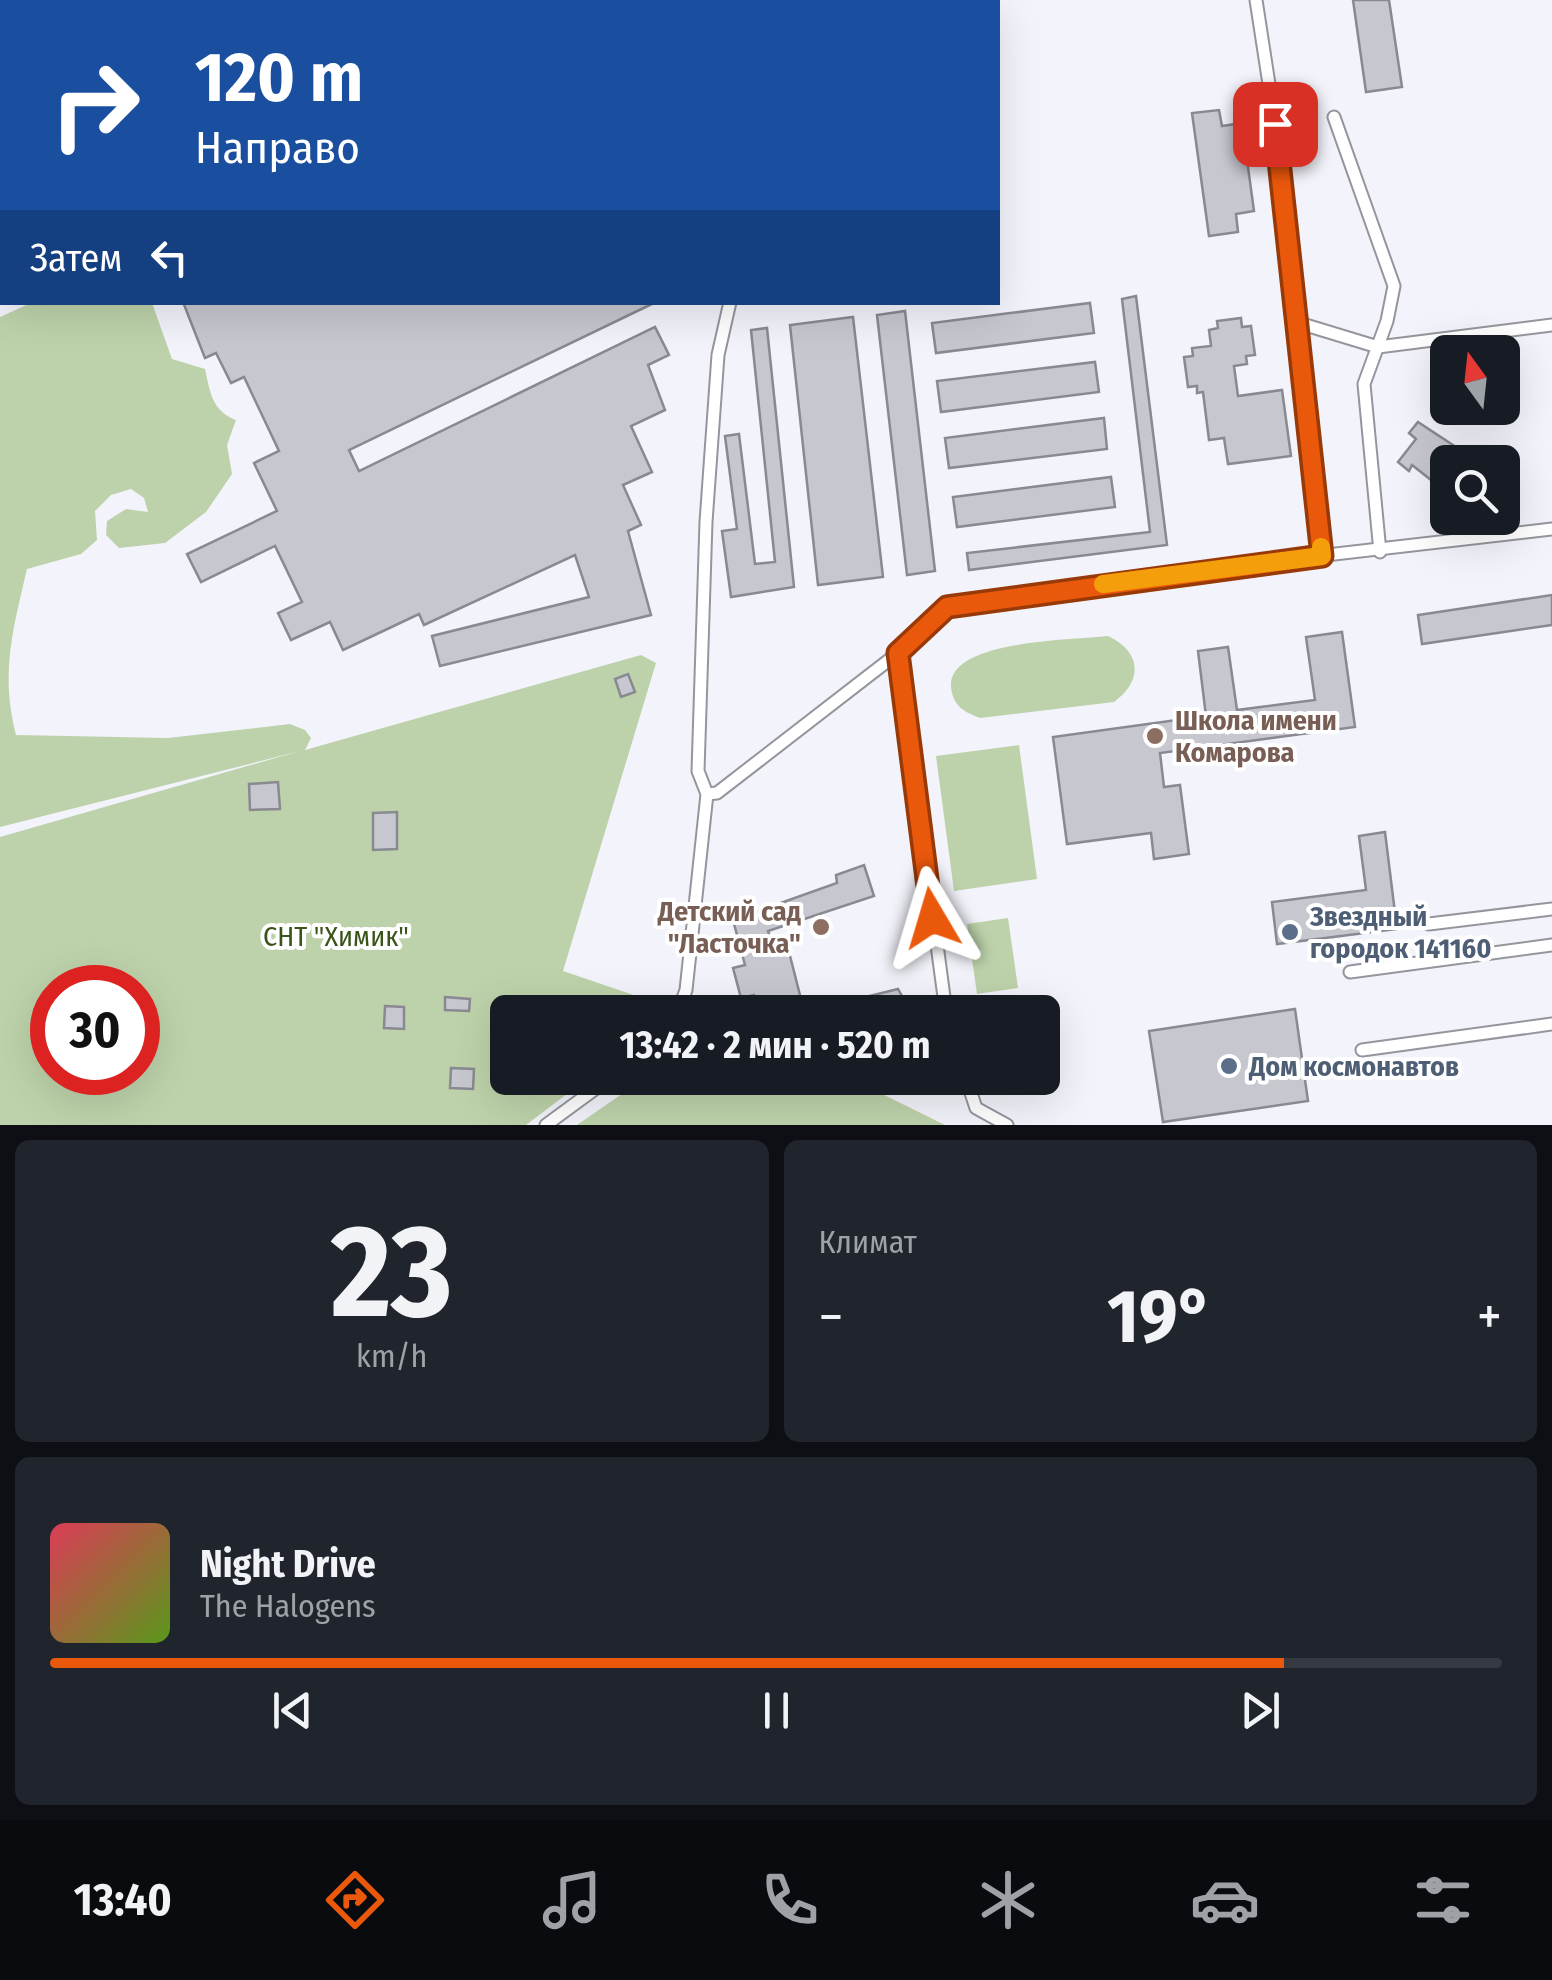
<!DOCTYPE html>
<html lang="ru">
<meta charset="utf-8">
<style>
body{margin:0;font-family:"Fira Sans Condensed",sans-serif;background:#20242c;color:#f1f3f6;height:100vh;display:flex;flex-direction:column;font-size:38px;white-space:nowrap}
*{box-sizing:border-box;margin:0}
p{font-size:32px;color:#9ea1a6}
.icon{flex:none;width:55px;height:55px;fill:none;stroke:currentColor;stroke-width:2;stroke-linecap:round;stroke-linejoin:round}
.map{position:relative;height:1125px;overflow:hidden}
.sheet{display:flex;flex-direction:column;gap:15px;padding:15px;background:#0d0f14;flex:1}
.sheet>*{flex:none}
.guide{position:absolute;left:0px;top:0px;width:1000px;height:305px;box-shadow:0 10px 40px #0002;background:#1a4fa0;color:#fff;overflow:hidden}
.needle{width:65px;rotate:345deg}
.buttons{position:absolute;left:1430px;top:335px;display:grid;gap:20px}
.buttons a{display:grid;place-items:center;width:90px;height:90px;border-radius:15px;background:#171b24;box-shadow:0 10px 40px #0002;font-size:50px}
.speed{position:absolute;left:30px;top:965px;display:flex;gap:20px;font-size:50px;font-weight:700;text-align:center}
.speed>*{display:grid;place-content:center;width:130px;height:130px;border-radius:50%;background:#171b24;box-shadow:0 10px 40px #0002;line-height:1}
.speed .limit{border:15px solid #d22;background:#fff;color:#111}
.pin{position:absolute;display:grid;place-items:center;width:85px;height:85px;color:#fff;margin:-42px;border-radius:20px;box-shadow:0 5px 15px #0006}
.me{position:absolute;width:110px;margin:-55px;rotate:353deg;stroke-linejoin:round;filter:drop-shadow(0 0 8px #0008)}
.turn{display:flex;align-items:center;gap:35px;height:210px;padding:0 30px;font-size:45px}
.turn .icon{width:130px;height:130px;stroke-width:2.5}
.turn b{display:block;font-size:70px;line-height:85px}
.then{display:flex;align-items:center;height:95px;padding:0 30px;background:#0003;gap:20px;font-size:38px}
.big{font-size:75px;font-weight:700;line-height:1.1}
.sheet .card{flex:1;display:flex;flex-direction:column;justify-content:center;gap:15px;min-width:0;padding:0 35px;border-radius:15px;background:#20242c}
.sheet .dial{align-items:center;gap:0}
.dial b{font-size:130px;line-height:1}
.song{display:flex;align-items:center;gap:30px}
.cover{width:120px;height:120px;border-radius:15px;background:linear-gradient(135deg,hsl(350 70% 55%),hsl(90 70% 35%))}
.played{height:10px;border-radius:5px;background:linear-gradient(90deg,#ea580c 85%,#363941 85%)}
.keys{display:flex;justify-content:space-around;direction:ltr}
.heat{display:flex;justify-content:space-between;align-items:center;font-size:55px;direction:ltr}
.sheet .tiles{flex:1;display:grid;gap:15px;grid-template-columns:1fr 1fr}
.card:last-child{grid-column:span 2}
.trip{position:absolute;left:490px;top:995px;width:570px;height:100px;border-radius:15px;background:#171b24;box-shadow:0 10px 40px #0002;font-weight:700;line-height:100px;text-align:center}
.dock{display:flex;height:160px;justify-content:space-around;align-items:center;background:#090b0e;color:#9ea1a6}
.dock .icon{width:70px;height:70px}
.dock .on{color:#ea580c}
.dock b{font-size:45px;color:#f1f3f6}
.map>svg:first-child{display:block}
.green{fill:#bdd2aa;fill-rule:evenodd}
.building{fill:#c6c7cf;stroke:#898991;stroke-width:2.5}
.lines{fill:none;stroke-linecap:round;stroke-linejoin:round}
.street-casing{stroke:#95969d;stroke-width:15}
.street{stroke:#fff;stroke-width:11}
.route-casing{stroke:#983908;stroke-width:25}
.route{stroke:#ea580c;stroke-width:18}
.slow{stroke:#f59e0b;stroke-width:18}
.education-dot{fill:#8d6e63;stroke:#fff;stroke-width:4}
.service-dot{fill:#5c6f8a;stroke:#fff;stroke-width:4}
.labels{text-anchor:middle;stroke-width:8;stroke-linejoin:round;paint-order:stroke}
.education-label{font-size:28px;font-weight:bold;fill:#785e54;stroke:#fff;text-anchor:start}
.service-label{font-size:28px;font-weight:bold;fill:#4e5e75;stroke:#fff;text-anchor:start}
.park-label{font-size:28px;fill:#395319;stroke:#fff}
</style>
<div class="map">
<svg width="1552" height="1125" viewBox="0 0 1552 1125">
<rect width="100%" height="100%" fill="#f3f3fb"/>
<!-- green -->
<g class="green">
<path d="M 0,0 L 423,0 L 2,2 L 0,198 Z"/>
<path d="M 31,303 L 152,303 L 172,359 L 205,369 C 210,392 212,411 236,420 L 227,445 L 232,474 L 206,512 L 165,543 L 119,548 L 106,535 L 107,521 L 126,509 L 148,512 L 144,498 L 131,489 L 111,495 L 95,511 L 97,540 L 81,554 L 27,569 C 13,629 0,674 16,735 L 168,738 L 290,724 L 305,730 L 311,738 L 305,750 L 641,655 L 656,663 L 563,971 L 654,1002 L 662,1012 L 508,1012 L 508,1078 L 588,1078 L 526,1125 L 0,1125 L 0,837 L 300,751 L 0,827 L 0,317 ZM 52,988 L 138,988 L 138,1072 L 52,1072 Z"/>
<path d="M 1108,636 C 1142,652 1143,681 1114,702 L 980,718 C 964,712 953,706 951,687 C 947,640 1073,640 1108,636 Z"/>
<path d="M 1019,745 L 1037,879 L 954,891 L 936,756 Z"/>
<path d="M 1008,918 L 1018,988 L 977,994 L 967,924 Z"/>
<path d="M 645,1078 L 806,1078 L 868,1087 L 945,1125 L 577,1125 Z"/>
</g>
<!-- building -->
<g class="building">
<path d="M 1353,0 L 1389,0 L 1402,87 L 1366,92 Z"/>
<path d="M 1219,110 L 1222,126 L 1242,123 L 1254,211 L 1236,214 L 1238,232 L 1209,236 L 1192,113 Z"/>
<path d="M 1136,296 L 1167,545 L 969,570 L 967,553 L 1150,532 L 1122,299 Z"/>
<path d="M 183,302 L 656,302 L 349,450 L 359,471 L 655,327 L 669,355 L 648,365 L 665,410 L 631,426 L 652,472 L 623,485 L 641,525 L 628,531 L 651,615 L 440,666 L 432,636 L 589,597 L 575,555 L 424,625 L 419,614 L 343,650 L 330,622 L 291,640 L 278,613 L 302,602 L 275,546 L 201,582 L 187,554 L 277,511 L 254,463 L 279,451 L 244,377 L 231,383 L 216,353 L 205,358 Z"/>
<path d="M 1090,303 L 1094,333 L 936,353 L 932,323 Z"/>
<path d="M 905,311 L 935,571 L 907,575 L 877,315 Z"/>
<path d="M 853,317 L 883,577 L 818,585 L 790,325 Z"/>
<path d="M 1241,318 L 1242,327 L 1251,326 L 1255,355 L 1246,356 L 1247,364 L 1234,366 L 1238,396 L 1282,390 L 1291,456 L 1228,464 L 1224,438 L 1209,440 L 1203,392 L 1197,393 L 1197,386 L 1188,387 L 1184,357 L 1193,356 L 1192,348 L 1211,346 L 1209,330 L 1218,328 L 1217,321 Z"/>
<path d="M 767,328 L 794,587 L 731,597 L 722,531 L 737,529 L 725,436 L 739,434 L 755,564 L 775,562 L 751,330 Z"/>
<path d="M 1095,362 L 1099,392 L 941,412 L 937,381 Z"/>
<path d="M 1104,418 L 1107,449 L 949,468 L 945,438 Z"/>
<path d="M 1418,422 L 1456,447 L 1439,468 L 1445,473 L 1436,484 L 1412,465 L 1409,471 L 1398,462 L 1416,439 L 1409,433 Z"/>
<path d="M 1111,477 L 1115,507 L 957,527 L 953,497 Z"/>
<path d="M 1552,595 L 1552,625 L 1422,644 L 1418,615 Z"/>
<path d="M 1342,632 L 1355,727 L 1160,753 L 1164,787 L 1180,785 L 1189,854 L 1154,859 L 1151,833 L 1067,844 L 1053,737 L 1206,716 L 1198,651 L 1228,647 L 1237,710 L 1315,700 L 1306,637 Z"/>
<path d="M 628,674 L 635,692 L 621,697 L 615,679 Z"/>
<path d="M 278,782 L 280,809 L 250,810 L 249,784 Z"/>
<path d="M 397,812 L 397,849 L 373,850 L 373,813 Z"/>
<path d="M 1385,832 L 1397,929 L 1277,944 L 1272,902 L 1366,890 L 1359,836 Z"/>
<path d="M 864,865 L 874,896 L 768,931 L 776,955 L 789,952 L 801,999 L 792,1003 L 794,1012 L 759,1012 L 754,995 L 741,998 L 733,968 L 745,965 L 733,920 L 837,883 L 836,875 Z"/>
<path d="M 898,989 L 911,1012 L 867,1012 L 861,998 Z"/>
<path d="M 445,997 L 470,999 L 469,1011 L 445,1010 Z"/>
<path d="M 385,1006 L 404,1007 L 404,1029 L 384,1028 Z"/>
<path d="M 1295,1009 L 1308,1101 L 1163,1122 L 1149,1031 Z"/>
<path d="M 451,1068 L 474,1069 L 473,1089 L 450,1088 Z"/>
</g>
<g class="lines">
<!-- street casing -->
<g class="street-casing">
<g id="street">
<path d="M 651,0 L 652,2"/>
<path d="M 1256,0 L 1286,194 L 1322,557"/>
<path d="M 922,2 L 927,0"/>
<path d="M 1334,117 L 1394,286 L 1387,321 L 1364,384 L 1380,552"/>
<path d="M 1299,323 L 1378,347 L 1552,325"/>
<path d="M 898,653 L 946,1012"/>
<path d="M 707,794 L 717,793 L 898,653 L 947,607 L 1188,571 L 1552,529"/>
<path d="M 1429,924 L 1552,909"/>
<path d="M 1350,972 L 1552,945"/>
<path d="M 678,1012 L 686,990 L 707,794 L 698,771 L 706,522 L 718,355 L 730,302"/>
<path d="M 1362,1050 L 1552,1024"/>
<path d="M 966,1078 L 976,1108 L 1007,1125"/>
<path d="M 546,1125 L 610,1078"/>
</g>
</g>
<!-- street -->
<use href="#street" class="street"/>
</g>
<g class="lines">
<!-- route casing -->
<g class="route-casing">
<path id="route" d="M 932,918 L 898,653 L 947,607 L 1322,556 L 1275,124"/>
</g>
<!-- route -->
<use href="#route" class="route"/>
<!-- slow -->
<path class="slow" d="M 1103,584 L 1322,556 L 1321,547"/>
</g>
<!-- markers -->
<g class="education-dot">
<circle cx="1155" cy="736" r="10"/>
<circle cx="821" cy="927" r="10"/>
</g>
<g class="service-dot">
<circle cx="1290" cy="932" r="10"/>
<circle cx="1229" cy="1066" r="10"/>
</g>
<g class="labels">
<!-- education labels -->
<g class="education-label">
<text x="1175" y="730">Школа имени<tspan x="1175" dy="32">Комарова</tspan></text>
<text x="801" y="921" text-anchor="end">Детский сад<tspan x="801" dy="32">"Ласточка"</tspan></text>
</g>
<!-- service labels -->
<g class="service-label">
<text x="1310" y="926">Звездный<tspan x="1310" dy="32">городок 141160</tspan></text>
<text x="1249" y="1076">Дом космонавтов</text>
</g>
<!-- park labels -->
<g class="park-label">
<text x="336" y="946">СНТ "Химик"</text>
</g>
</g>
</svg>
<div class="buttons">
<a><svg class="needle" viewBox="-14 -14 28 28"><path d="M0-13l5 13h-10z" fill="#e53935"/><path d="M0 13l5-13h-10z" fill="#9ea1a6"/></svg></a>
<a><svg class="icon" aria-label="search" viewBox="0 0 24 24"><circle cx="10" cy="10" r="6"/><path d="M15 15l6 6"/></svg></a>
</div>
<div class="speed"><div class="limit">30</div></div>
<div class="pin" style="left:1275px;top:124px;background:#d93025"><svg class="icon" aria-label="arrive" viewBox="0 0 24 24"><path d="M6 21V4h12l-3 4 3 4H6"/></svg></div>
<svg class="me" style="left:932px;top:918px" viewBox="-20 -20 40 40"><path d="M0-17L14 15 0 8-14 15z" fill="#ea580c" stroke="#fff" stroke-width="4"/></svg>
<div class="trip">13:42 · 2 мин · 520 m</div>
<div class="guide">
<div class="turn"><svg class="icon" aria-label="right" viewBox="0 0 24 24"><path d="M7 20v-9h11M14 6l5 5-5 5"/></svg><div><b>120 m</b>Направо</div></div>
<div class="then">Затем<svg class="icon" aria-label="left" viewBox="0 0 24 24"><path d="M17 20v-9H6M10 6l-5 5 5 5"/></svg></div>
</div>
</div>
<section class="sheet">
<div class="tiles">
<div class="card dial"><b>23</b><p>km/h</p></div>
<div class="card"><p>Климат</p>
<div class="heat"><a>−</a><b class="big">19°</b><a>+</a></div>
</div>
<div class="card">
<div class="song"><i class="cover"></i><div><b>Night Drive</b><p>The Halogens</p></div></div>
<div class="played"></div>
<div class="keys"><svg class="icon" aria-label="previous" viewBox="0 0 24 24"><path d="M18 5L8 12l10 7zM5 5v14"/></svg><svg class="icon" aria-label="pause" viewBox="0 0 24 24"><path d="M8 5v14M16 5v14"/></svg><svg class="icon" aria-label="next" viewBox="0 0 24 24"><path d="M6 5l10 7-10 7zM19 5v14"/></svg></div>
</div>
</div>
</section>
<nav class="dock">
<b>13:40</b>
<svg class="icon on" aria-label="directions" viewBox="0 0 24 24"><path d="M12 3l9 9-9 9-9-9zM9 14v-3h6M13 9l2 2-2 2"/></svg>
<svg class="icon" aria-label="music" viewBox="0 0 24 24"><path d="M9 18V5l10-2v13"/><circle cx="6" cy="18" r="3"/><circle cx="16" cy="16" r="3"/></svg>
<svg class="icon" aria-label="phone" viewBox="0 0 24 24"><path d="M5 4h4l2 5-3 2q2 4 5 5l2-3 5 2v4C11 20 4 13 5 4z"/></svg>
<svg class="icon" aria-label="climate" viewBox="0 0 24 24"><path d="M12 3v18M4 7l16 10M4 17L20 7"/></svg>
<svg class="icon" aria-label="car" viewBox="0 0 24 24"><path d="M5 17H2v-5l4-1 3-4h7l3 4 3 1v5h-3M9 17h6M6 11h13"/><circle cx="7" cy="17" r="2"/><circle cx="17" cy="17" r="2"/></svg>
<svg class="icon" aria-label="filters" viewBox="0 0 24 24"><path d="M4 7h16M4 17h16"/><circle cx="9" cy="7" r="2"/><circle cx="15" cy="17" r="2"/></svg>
</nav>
